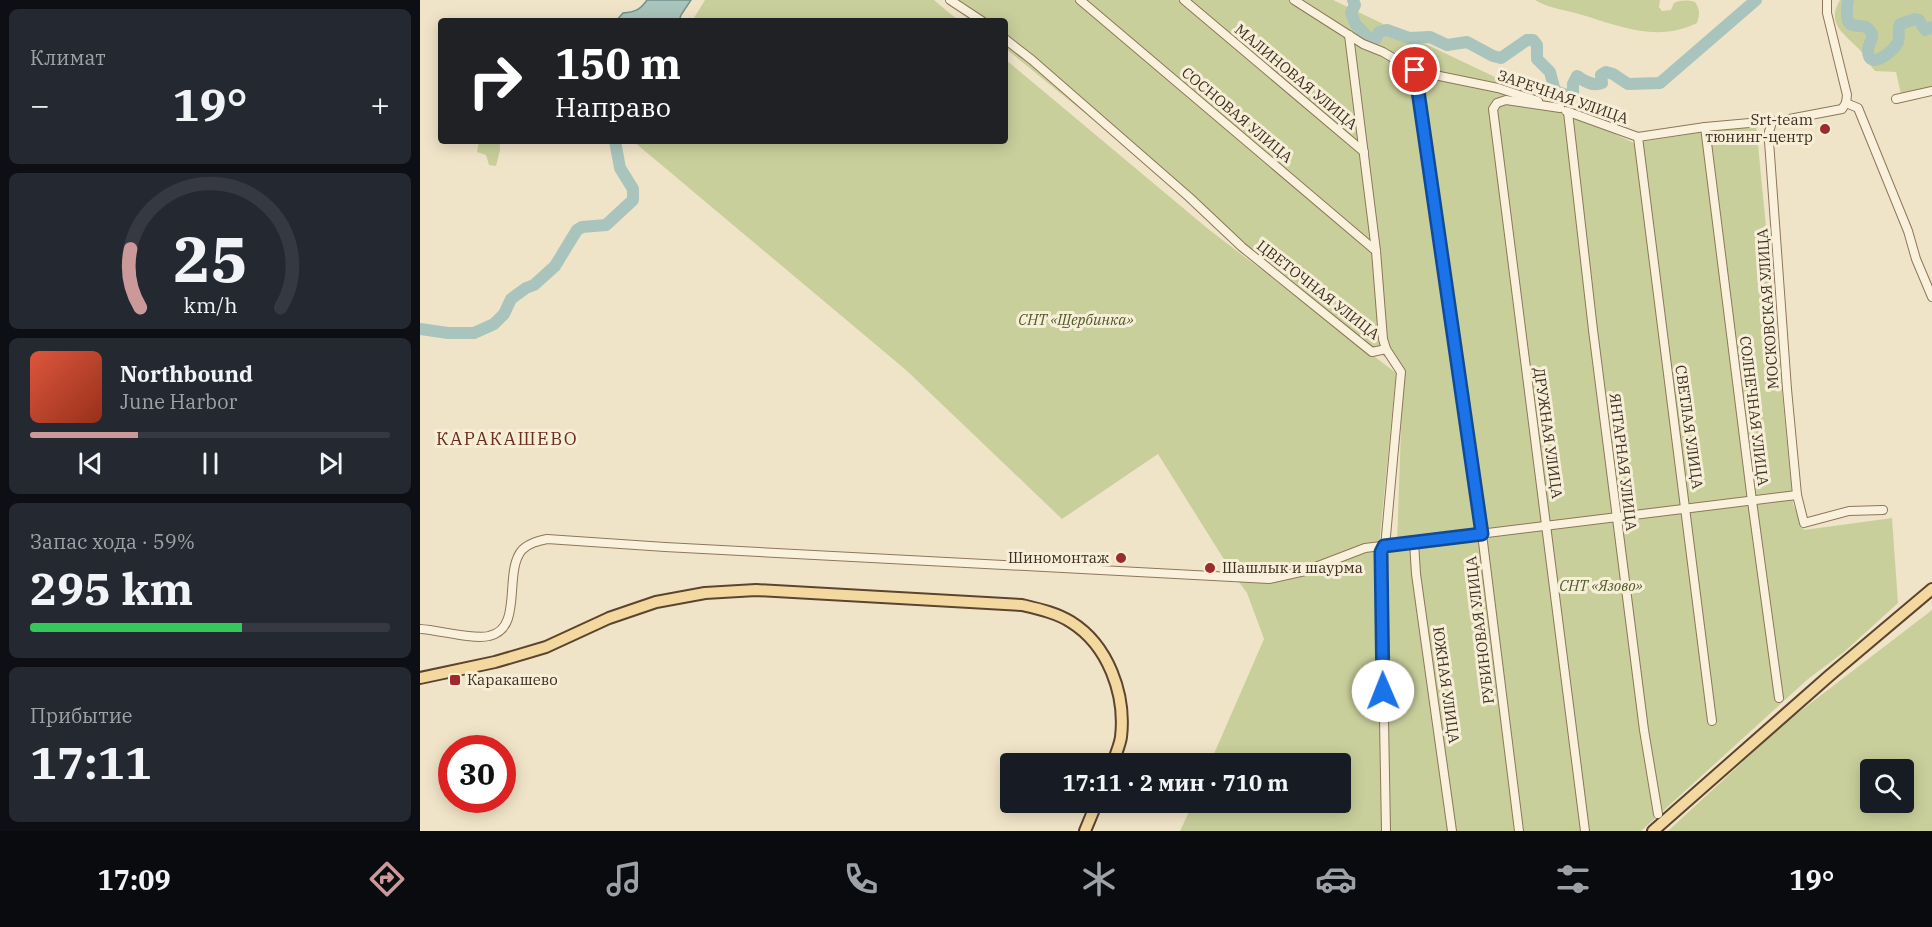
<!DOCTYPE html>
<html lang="ru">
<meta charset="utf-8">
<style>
body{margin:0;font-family:"IBM Plex Serif",serif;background:#242831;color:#f1f3f6;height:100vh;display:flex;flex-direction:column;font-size:22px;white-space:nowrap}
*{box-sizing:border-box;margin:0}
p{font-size:20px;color:#9ea1a6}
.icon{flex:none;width:33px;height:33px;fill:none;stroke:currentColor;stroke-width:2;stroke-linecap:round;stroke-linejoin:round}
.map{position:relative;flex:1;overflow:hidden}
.side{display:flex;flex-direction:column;gap:9px;padding:9px;background:#0d0f14;width:420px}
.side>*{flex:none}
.hud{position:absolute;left:18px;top:18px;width:570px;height:126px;border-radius:6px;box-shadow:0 3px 15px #0003;background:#202124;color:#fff;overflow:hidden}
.tools{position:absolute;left:1440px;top:759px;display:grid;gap:12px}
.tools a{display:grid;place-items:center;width:54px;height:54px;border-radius:6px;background:#171b24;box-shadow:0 3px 15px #0003;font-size:30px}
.speed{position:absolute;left:18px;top:735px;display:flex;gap:12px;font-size:30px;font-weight:700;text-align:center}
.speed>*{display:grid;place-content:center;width:78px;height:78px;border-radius:50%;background:#171b24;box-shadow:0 3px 15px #0003;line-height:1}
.speed .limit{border:9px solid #d22;background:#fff;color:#111}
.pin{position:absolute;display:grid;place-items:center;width:51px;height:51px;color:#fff;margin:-26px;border:3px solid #fff;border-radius:50%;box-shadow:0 2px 6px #0007}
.me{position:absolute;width:66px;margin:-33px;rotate:359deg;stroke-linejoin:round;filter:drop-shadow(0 0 4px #0008)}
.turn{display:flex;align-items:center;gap:21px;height:126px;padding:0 18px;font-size:27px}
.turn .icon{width:78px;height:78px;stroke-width:2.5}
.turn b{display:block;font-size:42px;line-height:51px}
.big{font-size:45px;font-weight:700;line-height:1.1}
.side .widget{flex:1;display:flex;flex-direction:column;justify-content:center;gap:9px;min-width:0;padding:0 21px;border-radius:9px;background:#242831}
.side .dial{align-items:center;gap:0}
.dial svg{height:156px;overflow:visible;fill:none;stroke:#363941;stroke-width:7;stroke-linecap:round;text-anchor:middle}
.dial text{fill:#f1f3f6;stroke:none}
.song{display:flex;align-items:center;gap:18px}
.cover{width:72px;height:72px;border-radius:9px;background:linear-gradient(135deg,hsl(10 70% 55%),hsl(10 70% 35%))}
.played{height:6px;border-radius:3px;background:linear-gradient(90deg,#cc999b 30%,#363941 30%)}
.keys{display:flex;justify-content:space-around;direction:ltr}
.heat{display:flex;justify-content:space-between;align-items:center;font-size:33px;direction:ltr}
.charge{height:9px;border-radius:4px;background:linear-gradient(90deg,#34c759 59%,#363941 0)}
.trip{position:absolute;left:580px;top:753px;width:351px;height:60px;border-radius:6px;background:#171b24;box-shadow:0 3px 15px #0003;font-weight:700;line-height:60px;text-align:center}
.menu{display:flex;height:96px;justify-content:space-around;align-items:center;background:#090b0e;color:#9ea1a6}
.menu .icon{width:42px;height:42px}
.menu .on{color:#cc999b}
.menu b{font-size:27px;color:#f1f3f6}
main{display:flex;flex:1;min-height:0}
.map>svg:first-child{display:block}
.green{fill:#c9cf9b;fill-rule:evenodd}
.water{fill:#a9c4bc;stroke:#6f938a;stroke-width:1.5}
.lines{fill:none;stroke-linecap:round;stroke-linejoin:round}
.river{stroke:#a9c4bc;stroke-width:12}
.minor-casing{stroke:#8d765c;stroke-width:10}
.major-casing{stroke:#5b4430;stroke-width:14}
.minor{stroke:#faf1dc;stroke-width:8}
.major{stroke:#f3d9a0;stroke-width:10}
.route-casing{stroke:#114b97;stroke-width:15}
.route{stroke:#1a73e8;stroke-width:10}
.poi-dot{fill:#9e2a2b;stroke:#f7eed8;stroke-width:2}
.labels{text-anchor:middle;stroke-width:6;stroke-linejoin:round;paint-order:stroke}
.street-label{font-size:15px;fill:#3d2e20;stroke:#f7eed8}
.poi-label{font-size:15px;fill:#3d2e20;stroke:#f7eed8;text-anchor:end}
.park-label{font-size:15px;font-style:italic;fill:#4d5a26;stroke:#f7eed8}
.quarter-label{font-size:18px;letter-spacing:1.5px;fill:#6b2e1e;stroke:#f7eed8}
</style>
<main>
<section class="side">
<div class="widget"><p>Климат</p>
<div class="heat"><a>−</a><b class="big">19°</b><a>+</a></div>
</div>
<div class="widget dial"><svg viewBox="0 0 100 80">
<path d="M14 69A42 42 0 1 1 86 69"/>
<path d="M14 69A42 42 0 0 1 9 39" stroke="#cc999b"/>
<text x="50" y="56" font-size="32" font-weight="700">25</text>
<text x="50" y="72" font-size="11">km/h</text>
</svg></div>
<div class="widget">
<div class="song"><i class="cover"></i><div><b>Northbound</b><p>June Harbor</p></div></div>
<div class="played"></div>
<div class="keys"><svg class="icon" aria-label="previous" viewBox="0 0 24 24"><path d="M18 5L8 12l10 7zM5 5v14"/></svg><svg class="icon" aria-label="pause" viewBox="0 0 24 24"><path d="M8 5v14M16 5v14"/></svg><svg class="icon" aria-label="next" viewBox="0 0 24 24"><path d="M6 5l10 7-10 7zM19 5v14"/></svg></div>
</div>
<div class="widget"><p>Запас хода · 59%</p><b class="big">295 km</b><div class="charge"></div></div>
<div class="widget"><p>Прибытие</p><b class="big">17:11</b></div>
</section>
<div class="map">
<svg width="1512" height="831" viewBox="0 0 1512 831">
<rect width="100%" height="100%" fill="#f0e4c8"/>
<!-- green -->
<g class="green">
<path d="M 285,0 L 514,0 L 539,21 L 272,21 Z"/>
<path d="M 525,0 L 913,0 L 1214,143 L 1336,124 L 1373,504 L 1384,530 L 1472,518 L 1478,603 L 1424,652 L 1388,679 L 1221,831 L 970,831 L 966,683 L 965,558 L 977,544 L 983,372 L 585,48 L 585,21 L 551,21 Z"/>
<path d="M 1115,0 L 1240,0 L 1239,7 L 1242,11 L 1251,10 L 1254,3 C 1261,0 1267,0 1275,2 C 1280,9 1280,14 1277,23 C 1237,43 1199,26 1159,14 C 1145,10 1128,8 1115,0 Z"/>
<path d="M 1420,0 L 1512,0 L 1512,87 L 1481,94 L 1476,72 L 1455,71 C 1449,64 1445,55 1438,48 C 1423,33 1406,23 1420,0 Z"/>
<path d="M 585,59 L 787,228 L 976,373 L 958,557 L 962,831 L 760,831 L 773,803 L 921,802 L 921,764 L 790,763 L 844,639 L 827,593 L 815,577 L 738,454 L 642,519 L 486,370 L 213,141 L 585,141 Z"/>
<path d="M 59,141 L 80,141 L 80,150 L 76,166 L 69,165 L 66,155 L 57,152 Z"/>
<path d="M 1512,610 L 1512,831 L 1248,831 L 1366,722 ZM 1450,770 L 1484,770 L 1484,802 L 1450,802 Z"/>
</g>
<!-- water -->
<path class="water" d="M 227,0 L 271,0 L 261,15 L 259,21 L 196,21 L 203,13 C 215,12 220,10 227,0 Z"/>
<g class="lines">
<!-- river -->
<g class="river">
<path d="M 933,0 L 935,5 L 931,13 L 936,25 L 952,41 L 955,40 L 959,32 L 967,30 L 989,38 L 1010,37 L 1027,45 L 1047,42 L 1073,56 L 1081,58 L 1107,40 L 1113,40 L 1117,45 L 1117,59 L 1130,72 L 1135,91 L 1149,96 L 1153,94 L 1153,84 L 1157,76 C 1164,81 1173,87 1182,83 L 1181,75 L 1186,72 L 1193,74 L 1208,84 L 1240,83 L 1336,0"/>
<path d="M 1428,0 C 1422,41 1441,16 1451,32 C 1455,37 1448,44 1448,50 C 1448,72 1473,52 1478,42 C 1480,36 1477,30 1480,24 L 1495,19 L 1499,20 L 1505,30 L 1512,27"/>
<path d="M 0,329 L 28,333 L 54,333 L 74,324 L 84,314 L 91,299 L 106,288 L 114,285 L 135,266 L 157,230 L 162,227 L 186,225 L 213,200 L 213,189 L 200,168 L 195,141"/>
</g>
<!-- minor casing -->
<g class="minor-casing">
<g id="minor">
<path d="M 530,0 L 562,21"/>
<path d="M 660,0 L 956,251"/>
<path d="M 764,0 L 944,152"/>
<path d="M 874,0 L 943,44 L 963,52 L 995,71 L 1078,88 L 1118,101"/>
<path d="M 929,35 L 956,251 L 963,339 L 966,349 L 981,372 L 966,536 L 965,546 L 961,552 L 966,831"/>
<path d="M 585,39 L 612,60 L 769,197 L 822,247 L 952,352 L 966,349"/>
<path d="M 995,71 L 1062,534 L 1099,831"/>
<path d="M 1476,99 L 1512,91"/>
<path d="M 1426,103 L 1438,108 L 1488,231 L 1496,259 L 1512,297"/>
<path d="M 1140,108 L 1086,100 L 1077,103 L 1073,109 L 1165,831"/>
<path d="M 1146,111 L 1218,137 L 1285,127 L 1364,120 L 1422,109 L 1426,103 L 1427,95 L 1407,13 L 1407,0"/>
<path d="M 1148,112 L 1173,330 L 1224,730 L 1238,814"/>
<path d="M 1352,122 L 1349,132 L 1349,141 L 1367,389 L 1377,495 L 1384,523 L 1429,511 L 1463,510"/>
<path d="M 1285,127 L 1332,501 L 1359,698"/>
<path d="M 1218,137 L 1292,721"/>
<path d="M 994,542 L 996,574 L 1032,831"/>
<path d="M 0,629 C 19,630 53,640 69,636 C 104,629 83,572 102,550 C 109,543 118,541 127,539 L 245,547 L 849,579 L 885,571 L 945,548 L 1377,495"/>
</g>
</g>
<!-- major casing -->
<g class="major-casing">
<g id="major">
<path d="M 0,678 L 75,662 L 126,647 L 189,618 L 236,602 L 285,593 L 336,590 L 602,605 C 619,609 637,613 651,622 C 688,645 706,694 701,737 C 700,745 695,755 693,764"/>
<path d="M 665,831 L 677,802"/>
<path d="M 1233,831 L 1409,676 L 1512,589"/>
</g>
</g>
<!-- minor -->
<use href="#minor" class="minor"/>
<!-- major -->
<use href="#major" class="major"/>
</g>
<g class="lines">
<!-- route casing -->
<g class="route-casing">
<path id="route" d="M 963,691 L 961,552 L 964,546 L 1062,534 L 995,70"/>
</g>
<!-- route -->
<use href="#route" class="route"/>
</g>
<!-- markers -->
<g class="poi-dot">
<circle cx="1405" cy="129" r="6"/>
<circle cx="701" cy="558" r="6"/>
<circle cx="790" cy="568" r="6"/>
<rect x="29" y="674" width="12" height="12" rx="3"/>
</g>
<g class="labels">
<!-- street labels -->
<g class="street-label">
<text transform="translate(876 77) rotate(40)" y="5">МАЛИНОВАЯ УЛИЦА</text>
<text transform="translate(1143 97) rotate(19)" y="5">ЗАРЕЧНАЯ УЛИЦА</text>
<text transform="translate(817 115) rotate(40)" y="5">СОСНОВАЯ УЛИЦА</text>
<text transform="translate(898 290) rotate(38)" y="5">ЦВЕТОЧНАЯ УЛИЦА</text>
<text transform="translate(1348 309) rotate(-94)" y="5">МОСКОВСКАЯ УЛИЦА</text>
<text transform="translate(1334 411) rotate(83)" y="5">СОЛНЕЧНАЯ УЛИЦА</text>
<text transform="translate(1269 427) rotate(82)" y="5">СВЕТЛАЯ УЛИЦА</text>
<text transform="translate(1128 433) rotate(82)" y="5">ДРУЖНАЯ УЛИЦА</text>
<text transform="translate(1203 462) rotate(83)" y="5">ЯНТАРНАЯ УЛИЦА</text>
<text transform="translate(1060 630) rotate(-97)" y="5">РУБИНОВАЯ УЛИЦА</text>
<text transform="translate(1026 685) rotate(82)" y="5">ЮЖНАЯ УЛИЦА</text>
</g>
<!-- poi labels -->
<g class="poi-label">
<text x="1393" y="125">Srt-team<tspan x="1393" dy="17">тюнинг-центр</tspan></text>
<text x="689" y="563">Шиномонтаж</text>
<text x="802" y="573" text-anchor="start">Шашлык и шаурма</text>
<text x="47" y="685" text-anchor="start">Каракашево</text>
</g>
<!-- park labels -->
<g class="park-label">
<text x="656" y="325">СНТ «Щербинка»</text>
<text x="1181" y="591">СНТ «Язово»</text>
</g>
<!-- quarter labels -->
<g class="quarter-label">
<text x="87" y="445">КАРАКАШЕВО</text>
</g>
</g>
</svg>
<div class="tools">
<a><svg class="icon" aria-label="search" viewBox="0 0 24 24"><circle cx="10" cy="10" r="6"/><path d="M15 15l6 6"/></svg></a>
</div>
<div class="speed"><div class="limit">30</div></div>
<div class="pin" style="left:995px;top:70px;background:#d93025"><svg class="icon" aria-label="arrive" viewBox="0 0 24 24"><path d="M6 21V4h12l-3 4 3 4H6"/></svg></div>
<svg class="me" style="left:963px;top:691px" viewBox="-20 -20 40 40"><circle r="19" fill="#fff"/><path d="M0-13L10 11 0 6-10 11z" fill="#1a73e8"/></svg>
<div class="trip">17:11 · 2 мин · 710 m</div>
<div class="hud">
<div class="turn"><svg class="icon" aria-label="right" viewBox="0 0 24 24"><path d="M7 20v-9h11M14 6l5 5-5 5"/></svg><div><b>150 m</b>Направо</div></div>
</div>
</div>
</main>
<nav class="menu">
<b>17:09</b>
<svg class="icon on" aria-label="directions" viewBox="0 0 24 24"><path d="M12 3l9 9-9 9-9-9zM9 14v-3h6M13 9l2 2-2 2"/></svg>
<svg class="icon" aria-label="music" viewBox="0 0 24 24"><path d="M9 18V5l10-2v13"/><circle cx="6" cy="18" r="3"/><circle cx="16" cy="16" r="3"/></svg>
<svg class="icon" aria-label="phone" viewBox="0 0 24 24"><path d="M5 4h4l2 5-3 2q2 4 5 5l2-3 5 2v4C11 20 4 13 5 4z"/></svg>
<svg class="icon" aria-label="climate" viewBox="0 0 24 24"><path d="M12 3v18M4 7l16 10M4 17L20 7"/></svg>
<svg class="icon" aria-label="car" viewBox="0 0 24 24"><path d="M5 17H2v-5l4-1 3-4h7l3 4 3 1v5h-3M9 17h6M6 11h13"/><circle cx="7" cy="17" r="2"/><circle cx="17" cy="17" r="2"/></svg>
<svg class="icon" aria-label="filters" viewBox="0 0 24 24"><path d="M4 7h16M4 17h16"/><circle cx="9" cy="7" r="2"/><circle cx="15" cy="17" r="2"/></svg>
<b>19°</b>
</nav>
